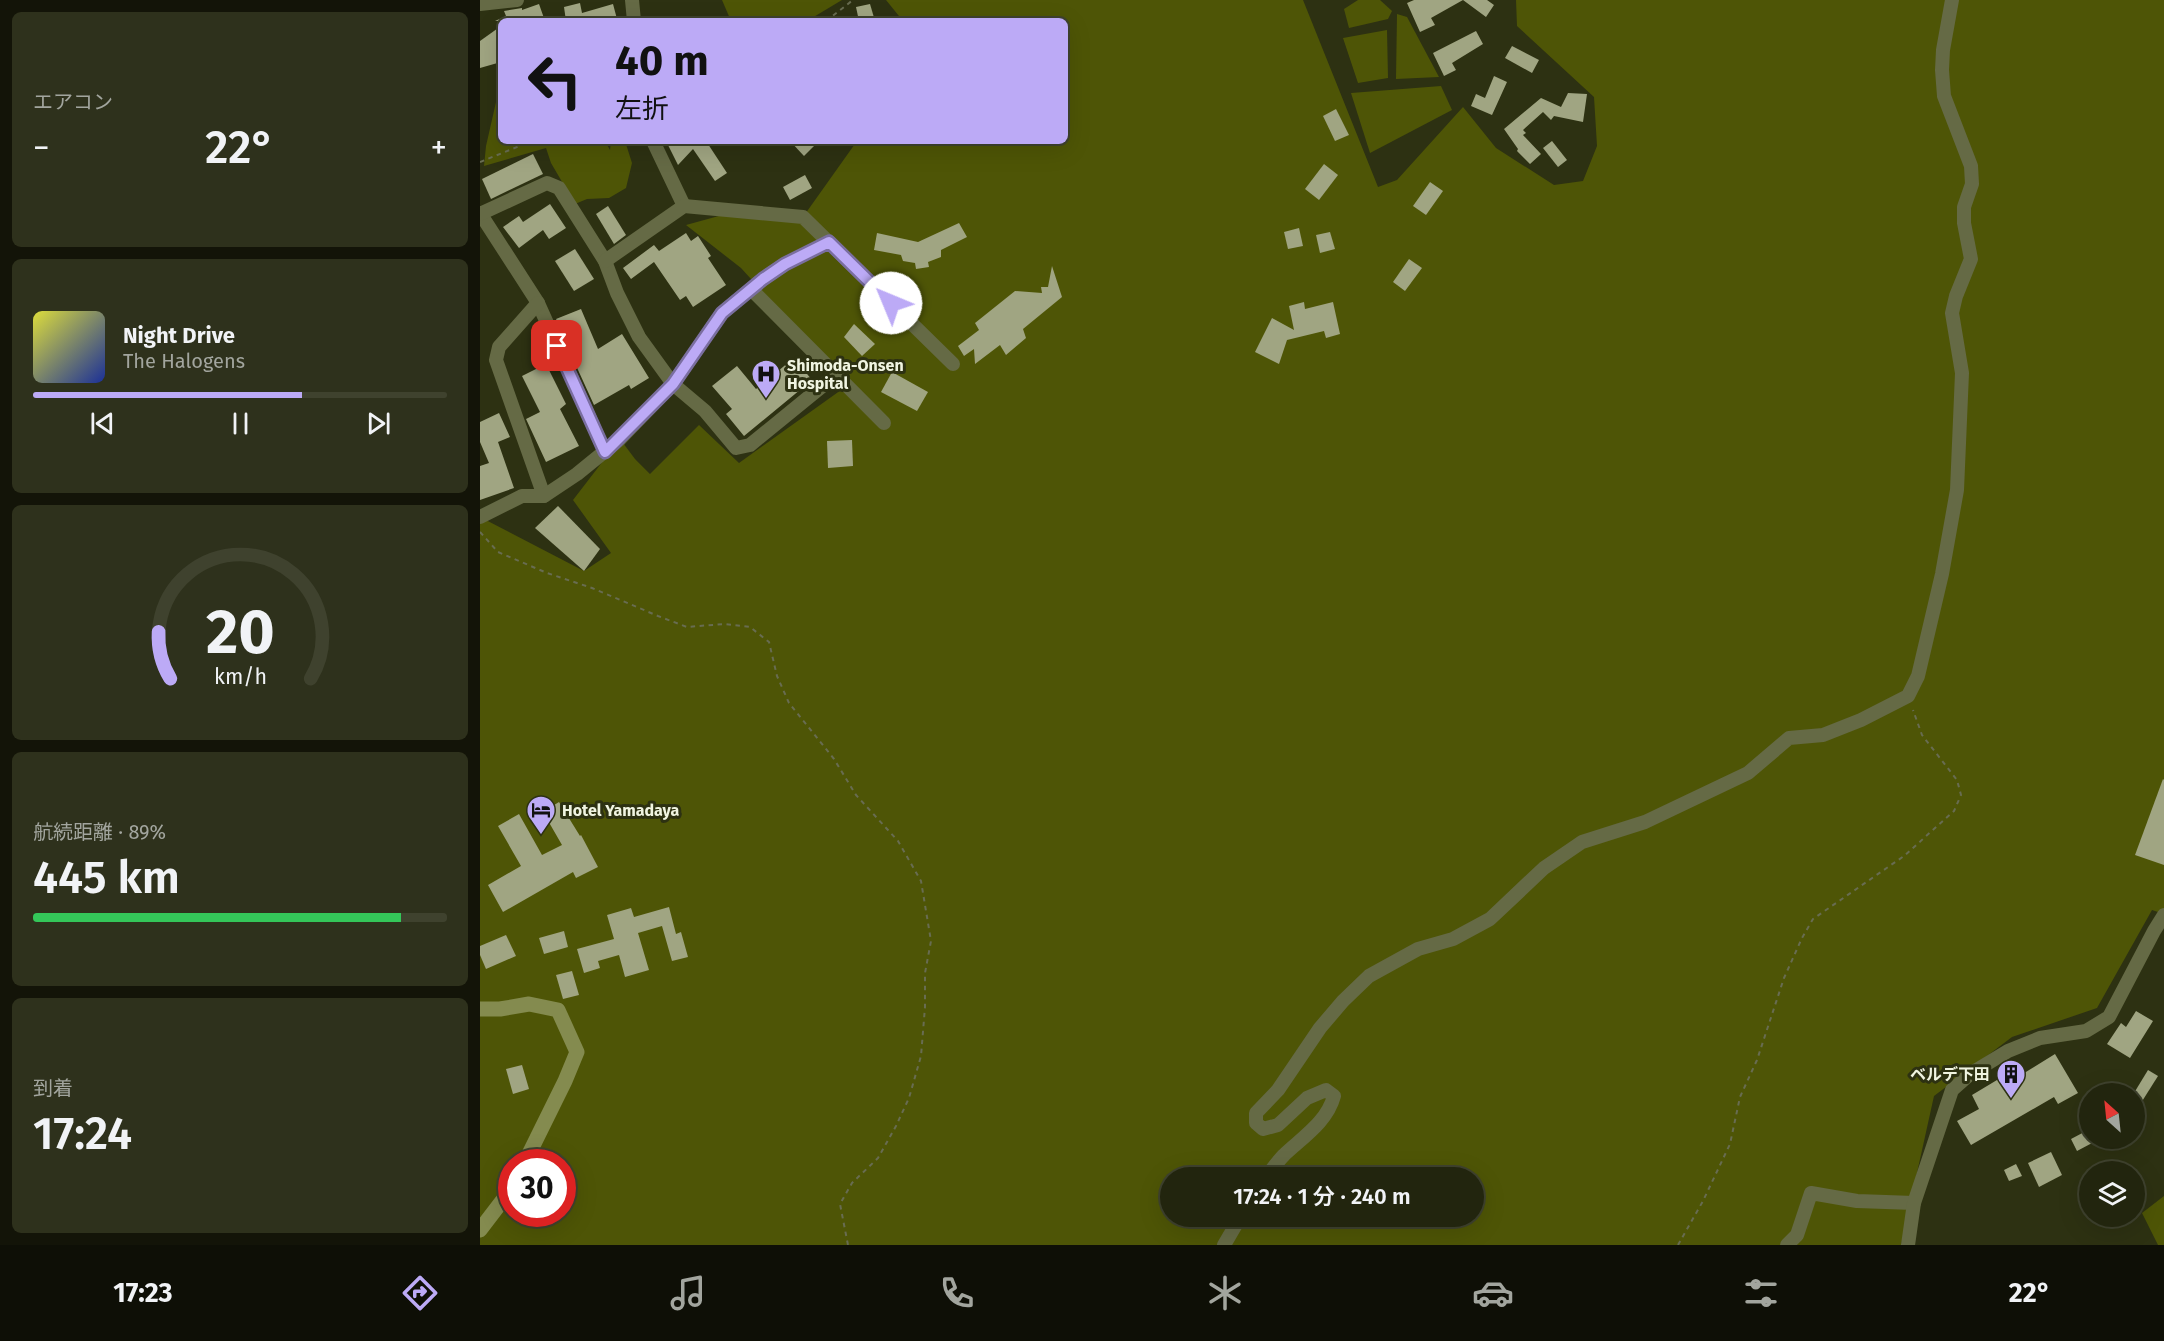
<!DOCTYPE html>
<html lang="ja">
<meta charset="utf-8">
<style>
body{margin:0;font-family:"Fira Sans","Noto Sans JP",sans-serif;background:#2e311c;color:#f1f3f6;height:100vh;display:flex;flex-direction:column;font-size:22px;white-space:nowrap}
*{box-sizing:border-box;margin:0}
p{font-size:20px;color:#a2a59e}
.icon{flex:none;width:33px;height:33px;fill:none;stroke:currentColor;stroke-width:2;stroke-linecap:round;stroke-linejoin:round}
.map{position:relative;flex:1;overflow:hidden}
.drawer{display:flex;flex-direction:column;gap:12px;padding:12px;background:#131408;width:480px}
.drawer>*{flex:none}
.hud{position:absolute;left:18px;top:18px;width:570px;height:126px;border-radius:9px;box-shadow:0 6px 24px #0002,0 0 0 2px #3f422e;background:#bcaaf6;color:#111;overflow:hidden}
.needle{width:39px;rotate:333deg}
.fabs{position:absolute;left:1599px;top:1083px;display:grid;gap:12px}
.fabs a{display:grid;place-items:center;width:66px;height:66px;border-radius:50%;background:#22250e;box-shadow:0 6px 24px #0002,0 0 0 2px #3f422e;font-size:30px}
.speed{position:absolute;left:18px;top:1149px;display:flex;gap:12px;font-size:30px;font-weight:700;text-align:center}
.speed>*{display:grid;place-content:center;width:78px;height:78px;border-radius:50%;background:#22250e;box-shadow:0 6px 24px #0002,0 0 0 2px #3f422e;line-height:1}
.speed .limit{border:9px solid #d22;background:#fff;color:#111}
.pin{position:absolute;display:grid;place-items:center;width:51px;height:51px;color:#fff;margin:-26px;border-radius:12px;box-shadow:0 3px 9px #0006}
.me{position:absolute;width:66px;margin:-33px;rotate:315deg;stroke-linejoin:round;filter:drop-shadow(0 0 4px #0008)}
.turn{display:flex;align-items:center;gap:21px;height:126px;padding:0 18px;font-size:27px}
.turn .icon{width:78px;height:78px;stroke-width:2.5}
.turn b{display:block;font-size:42px;line-height:51px}
.big{font-size:45px;font-weight:600;line-height:1.1}
.drawer .card{flex:1;display:flex;flex-direction:column;justify-content:center;gap:9px;min-width:0;padding:0 21px;border-radius:9px;background:#2e311c}
.drawer .dial{align-items:center;gap:0}
.dial svg{height:156px;overflow:visible;fill:none;stroke:#3f422e;stroke-width:7;stroke-linecap:round;text-anchor:middle}
.dial text{fill:#f1f3f6;stroke:none}
.song{display:flex;align-items:center;gap:18px}
.cover{width:72px;height:72px;border-radius:9px;background:linear-gradient(135deg,hsl(60 70% 55%),hsl(230 70% 35%))}
.played{height:6px;border-radius:3px;background:linear-gradient(90deg,#bcaaf6 65%,#3f422e 65%)}
.keys{display:flex;justify-content:space-around;direction:ltr}
.heat{display:flex;justify-content:space-between;align-items:center;font-size:33px;direction:ltr}
.charge{height:9px;border-radius:4px;background:linear-gradient(90deg,#34c759 89%,#3f422e 0)}
.trip{position:absolute;left:680px;top:1167px;width:324px;height:60px;border-radius:30px;background:#22250e;box-shadow:0 6px 24px #0002,0 0 0 2px #3f422e;font-weight:600;line-height:60px;text-align:center}
.tab-bar{display:flex;height:96px;justify-content:space-around;align-items:center;background:#0e0f06;color:#a2a59e}
.tab-bar .icon{width:42px;height:42px}
.tab-bar .on{color:#bcaaf6}
.tab-bar b{font-size:27px;color:#f1f3f6}
main{display:flex;flex:1;min-height:0}
.map>svg:first-child{display:block}
.green{fill:#4e5506;fill-rule:evenodd}
.building{fill:#a0a582}
.lines{fill:none;stroke-linecap:round;stroke-linejoin:round}
.path{stroke:#686c51;stroke-width:2;stroke-dasharray:4.5 4.5;stroke-linecap:butt}
.minor{stroke:#656a45;stroke-width:14}
.secondary{stroke:#848b4f;stroke-width:15}
.route-casing{stroke:#7a6ea0;stroke-width:15}
.route{stroke:#bcaaf6;stroke-width:10}
.labels{text-anchor:middle;stroke-width:6;stroke-linejoin:round;paint-order:stroke}
.poi-label{font-size:16px;font-weight:bold;fill:#f0f4e1;stroke:#2d3112;text-anchor:start}
</style>
<main>
<section class="drawer">
<div class="card"><p>エアコン</p>
<div class="heat"><a>−</a><b class="big">22°</b><a>+</a></div>
</div>
<div class="card">
<div class="song"><i class="cover"></i><div><b>Night Drive</b><p>The Halogens</p></div></div>
<div class="played"></div>
<div class="keys"><svg class="icon" aria-label="previous" viewBox="0 0 24 24"><path d="M18 5L8 12l10 7zM5 5v14"/></svg><svg class="icon" aria-label="pause" viewBox="0 0 24 24"><path d="M8 5v14M16 5v14"/></svg><svg class="icon" aria-label="next" viewBox="0 0 24 24"><path d="M6 5l10 7-10 7zM19 5v14"/></svg></div>
</div>
<div class="card dial"><svg viewBox="0 0 100 80">
<path d="M14 69A42 42 0 1 1 86 69"/>
<path d="M14 69A42 42 0 0 1 8 45" stroke="#bcaaf6"/>
<text x="50" y="56" font-size="32" font-weight="700">20</text>
<text x="50" y="72" font-size="11">km/h</text>
</svg></div>
<div class="card"><p>航続距離 · 89%</p><b class="big">445 km</b><div class="charge"></div></div>
<div class="card"><p>到着</p><b class="big">17:24</b></div>
</section>
<div class="map">
<svg width="1684" height="1245" viewBox="0 0 1684 1245">
<rect width="100%" height="100%" fill="#2d3112"/>
<!-- green -->
<g class="green">
<path d="M 242,0 L 362,0 L 327,21 L 251,21 Z"/>
<path d="M 406,0 L 823,0 L 898,187 L 917,180 L 983,107 L 1016,148 L 1074,185 L 1103,181 L 1117,146 L 1114,97 L 1037,26 L 1036,0 L 1684,0 L 1684,914 L 1672,910 L 1617,1008 L 1532,1037 L 1454,1096 L 1421,1245 L 0,1245 L 0,517 L 104,571 L 131,553 L 93,500 L 140,439 L 155,459 L 170,474 L 219,425 L 259,463 L 368,385 L 261,268 L 206,225 L 246,214 L 323,217 L 377,141 L 585,141 L 585,21 L 423,21 ZM 32,1162 L 82,1162 L 82,1214 L 32,1214 ZM 690,1178 L 993,1178 L 993,1216 L 690,1216 Z"/>
<path d="M 878,0 L 900,0 L 912,11 L 908,19 L 869,28 L 864,9 Z"/>
<path d="M 917,14 L 927,17 L 959,77 L 916,79 Z"/>
<path d="M 907,30 L 908,78 L 878,83 L 863,38 Z"/>
<path d="M 961,86 L 972,110 L 890,153 L 871,93 Z"/>
<path d="M 21,100 L 21,141 L 125,141 L 130,150 L 131,141 L 145,141 L 152,163 L 146,188 L 129,198 L 107,199 L 95,204 L 71,163 L 66,148 L 4,166 L 6,146 L 16,102 Z"/>
<path d="M 1684,1196 L 1684,1245 L 1678,1245 L 1662,1213 Z"/>
</g>
<!-- building -->
<g class="building">
<path d="M 934,0 L 1007,0 L 1014,5 L 1006,17 L 983,0 L 951,18 L 955,25 L 940,32 L 927,3 Z"/>
<path d="M 100,3 L 102,13 L 133,4 L 137,19 L 128,21 L 86,21 L 84,7 Z"/>
<path d="M 59,4 L 65,21 L 15,21 L 26,16 L 24,11 L 42,8 L 42,10 Z"/>
<path d="M 390,4 L 395,21 L 379,21 L 376,7 Z"/>
<path d="M 21,26 L 21,62 L 0,68 L 0,41 Z"/>
<path d="M 996,31 L 1003,44 L 972,63 L 976,70 L 964,76 L 953,53 Z"/>
<path d="M 1032,46 L 1059,60 L 1052,73 L 1025,58 Z"/>
<path d="M 1014,76 L 1027,82 L 1012,115 L 991,106 L 996,94 L 1005,98 Z"/>
<path d="M 1088,93 L 1107,94 L 1103,122 L 1074,116 L 1071,120 L 1063,112 L 1043,130 L 1046,133 L 1043,135 L 1061,154 L 1050,164 L 1037,151 L 1038,149 L 1024,129 L 1061,98 L 1081,107 Z"/>
<path d="M 856,109 L 869,135 L 855,141 L 843,116 Z"/>
<path d="M 186,141 L 226,141 L 247,173 L 235,181 L 213,149 L 198,165 Z"/>
<path d="M 310,141 L 339,141 L 324,156 Z"/>
<path d="M 1072,141 L 1087,160 L 1078,167 L 1063,148 Z"/>
<path d="M 53,154 L 63,174 L 11,199 L 2,179 Z"/>
<path d="M 844,164 L 858,175 L 839,200 L 825,189 Z"/>
<path d="M 325,175 L 332,188 L 310,200 L 303,187 Z"/>
<path d="M 950,182 L 963,191 L 946,215 L 933,206 Z"/>
<path d="M 70,204 L 86,228 L 69,239 L 63,230 L 39,248 L 23,227 L 39,216 L 43,222 Z"/>
<path d="M 128,206 L 146,235 L 134,244 L 116,214 Z"/>
<path d="M 479,223 L 487,237 L 461,250 L 461,257 L 448,262 L 449,267 L 436,269 L 435,263 L 423,261 L 421,255 L 394,250 L 397,233 L 438,242 Z"/>
<path d="M 819,228 L 823,246 L 808,249 L 804,232 Z"/>
<path d="M 850,232 L 855,249 L 840,253 L 836,235 Z"/>
<path d="M 206,233 L 211,241 L 218,236 L 231,256 L 228,258 L 246,285 L 213,307 L 206,296 L 200,300 L 174,262 L 151,279 L 143,268 L 174,245 L 179,251 Z"/>
<path d="M 95,249 L 114,279 L 94,291 L 75,261 Z"/>
<path d="M 929,259 L 942,268 L 925,291 L 913,282 Z"/>
<path d="M 572,266 L 582,297 L 543,329 L 546,338 L 526,355 L 520,345 L 495,364 L 494,349 L 484,356 L 478,346 L 499,330 L 495,323 L 535,291 L 562,293 L 561,287 L 568,287 Z"/>
<path d="M 824,302 L 825,309 L 853,302 L 860,334 L 846,338 L 844,331 L 807,340 L 799,364 L 775,352 L 792,318 L 814,330 L 809,306 Z"/>
<path d="M 101,309 L 118,349 L 142,334 L 169,378 L 151,389 L 149,385 L 114,405 L 88,348 L 91,347 L 76,319 Z"/>
<path d="M 374,324 L 395,344 L 382,356 L 364,337 Z"/>
<path d="M 314,358 L 332,380 L 264,436 L 246,414 L 252,409 L 232,386 L 257,366 L 276,389 Z"/>
<path d="M 66,364 L 86,404 L 80,409 L 99,446 L 66,462 L 46,419 L 60,412 L 42,376 Z"/>
<path d="M 412,372 L 448,392 L 437,411 L 401,392 Z"/>
<path d="M 19,413 L 30,437 L 18,442 L 34,488 L 0,500 L 0,466 L 9,463 L 0,442 L 0,422 Z"/>
<path d="M 372,440 L 373,466 L 348,468 L 347,441 Z"/>
<path d="M 78,506 L 120,549 L 104,571 L 55,528 Z"/>
<path d="M 1683,779 L 1684,780 L 1684,865 L 1655,855 Z"/>
<path d="M 79,802 L 100,836 L 101,835 L 118,867 L 96,878 L 93,872 L 23,912 L 8,885 L 41,866 L 18,826 L 39,814 L 62,855 L 82,845 L 63,812 Z"/>
<path d="M 189,907 L 196,934 L 201,932 L 208,957 L 192,961 L 182,926 L 158,933 L 169,970 L 145,977 L 139,955 L 118,961 L 120,968 L 104,973 L 97,949 L 134,939 L 127,915 L 151,908 L 154,917 Z"/>
<path d="M 84,931 L 88,947 L 64,954 L 59,938 Z"/>
<path d="M 26,935 L 36,956 L 6,969 L 0,955 L 0,946 Z"/>
<path d="M 92,971 L 99,995 L 83,999 L 76,975 Z"/>
<path d="M 1656,1011 L 1673,1021 L 1650,1058 L 1627,1044 L 1641,1023 L 1646,1027 Z"/>
<path d="M 1575,1054 L 1598,1093 L 1578,1104 L 1574,1097 L 1491,1145 L 1477,1121 L 1499,1109 L 1492,1095 L 1537,1068 L 1541,1075 Z"/>
<path d="M 42,1065 L 49,1089 L 33,1094 L 26,1069 Z"/>
<path d="M 1668,1070 L 1678,1076 L 1654,1114 L 1654,1093 Z"/>
<path d="M 1608,1130 L 1610,1138 L 1612,1138 L 1614,1142 L 1597,1151 L 1591,1139 Z"/>
<path d="M 1571,1152 L 1582,1175 L 1559,1187 L 1548,1163 Z"/>
<path d="M 1536,1164 L 1542,1176 L 1529,1181 L 1524,1170 Z"/>
</g>
<g class="lines">
<!-- path -->
<g class="path">
<path d="M 346,21 L 373,0"/>
<path d="M 0,162 L 52,141"/>
<path d="M 0,532 L 18,552 L 67,573 L 112,588 L 178,616 L 207,627 L 244,624 L 270,627 L 289,642 L 297,676 L 309,703 L 354,759 L 376,795 L 418,841 L 441,881 L 451,941 L 445,973 L 445,1007 L 441,1056 L 429,1098 L 416,1126 L 398,1158 L 372,1183 L 360,1204 L 368,1245"/>
<path d="M 1198,1245 L 1223,1201 L 1250,1144 L 1260,1097 L 1277,1060 L 1304,978 L 1322,938 L 1333,919 L 1424,856 L 1474,811 L 1481,795 L 1477,780 L 1442,735 L 1433,710"/>
</g>
<!-- minor -->
<g class="minor">
<path d="M 152,0 L 154,21"/>
<path d="M 0,4 L 37,0"/>
<path d="M 173,141 L 204,206"/>
<path d="M 0,213 L 58,303 L 125,452"/>
<path d="M 0,214 L 67,183 L 79,188 L 125,261 L 137,293 L 159,337 L 193,384 L 225,411 L 256,448 L 270,445 L 357,374"/>
<path d="M 125,261 L 204,206 L 323,217 L 473,364"/>
<path d="M 271,289 L 404,423"/>
<path d="M 58,303 L 19,347 L 16,360 L 64,496"/>
<path d="M 0,517 L 42,496 L 64,496 L 97,474 L 140,439 L 193,384 L 242,313 L 283,279 L 305,264 L 349,242"/>
<path d="M 785,1178 C 792,1170 797,1162 804,1155 C 823,1137 847,1122 854,1096 L 846,1090 L 827,1098 L 798,1125 L 783,1129 L 776,1123 L 776,1113 L 798,1090 L 840,1028 L 863,1001 L 889,976 L 938,949 L 973,939 L 1010,919 L 1064,868 L 1102,842 L 1165,822 L 1268,773 L 1309,738 L 1343,735 L 1381,720 L 1428,696 L 1438,676 L 1462,574 L 1477,490 L 1482,373 L 1472,313 L 1476,296 L 1491,259 L 1484,223 L 1484,207 L 1492,184 L 1491,166 L 1464,96 L 1462,70 L 1463,50 L 1472,0"/>
<path d="M 744,1245 L 761,1216"/>
<path d="M 1307,1245 L 1317,1235 L 1331,1193 L 1377,1201 L 1434,1203"/>
<path d="M 1428,1245 L 1434,1203 L 1472,1090 L 1490,1074 L 1528,1051 L 1560,1038 L 1606,1031 L 1629,1017 L 1674,931 L 1684,915"/>
</g>
<!-- secondary -->
<g class="secondary">
<path d="M 0,1009 L 20,1009 L 49,1004 L 78,1010 L 97,1052 L 85,1081 L 45,1162"/>
<path d="M 0,1230 L 32,1188"/>
</g>
</g>
<g class="lines">
<!-- route casing -->
<g class="route-casing">
<path id="route" d="M 77,346 L 125,452 L 193,384 L 242,313 L 283,279 L 305,264 L 349,242 L 411,303"/>
</g>
<!-- route -->
<use href="#route" class="route"/>
</g>
<!-- icons -->
<defs>
<g id="hospital-pin" transform="scale(1.5)"><path d="M0 17L-7.5 6A9.5 9.5 0 1 1 7.5 6Z" fill="#bcaaf6" stroke="#2d3112"/><path d="M-5-5h3v3.5h4V-5h3V5h-3V1.5h-4V5h-3Z" fill="#111"/></g>
<g id="hotel-pin" transform="scale(1.5)"><path d="M0 17L-7.5 6A9.5 9.5 0 1 1 7.5 6Z" fill="#bcaaf6" stroke="#2d3112"/><path d="M-6-4.5h1.5V1H6V5H4.5V3h-9V5H-6ZM-4 0a1.8 1.8 0 1 1 3.6 0ZM.5 0V-2.5h3Q6-2.5 6 0Z" fill="#111"/></g>
<g id="building-pin" transform="scale(1.5)"><path d="M0 17L-7.5 6A9.5 9.5 0 1 1 7.5 6Z" fill="#bcaaf6" stroke="#2d3112"/><path d="M-4-6H4V6H1V3H-1V6H-4ZM-2.5-4.3h1.7v1.8h-1.7ZM.8-4.3h1.7v1.8H.8ZM-2.5-1h1.7V.8h-1.7ZM.8-1h1.7V.8H.8Z" fill="#111"/></g>
</defs>
<g fill-rule="evenodd">
<use href="#hospital-pin" x="286" y="374"/>
<use href="#hotel-pin" x="61" y="810"/>
<use href="#building-pin" x="1531" y="1074"/>
</g>
<g class="labels">
<!-- poi labels -->
<g class="poi-label">
<text x="307" y="371">Shimoda-Onsen<tspan x="307" dy="18">Hospital</tspan></text>
<text x="82" y="816">Hotel Yamadaya</text>
<text x="1510" y="1080" text-anchor="end">ベルデ下田</text>
</g>
</g>
</svg>
<div class="fabs">
<a><svg class="needle" viewBox="-14 -14 28 28"><path d="M0-13l5 13h-10z" fill="#e53935"/><path d="M0 13l5-13h-10z" fill="#a2a59e"/></svg></a>
<a><svg class="icon" aria-label="layers" viewBox="0 0 24 24"><path d="M12 4l9 5-9 5-9-5zM3 14l9 5 9-5"/></svg></a>
</div>
<div class="speed"><div class="limit">30</div></div>
<div class="pin" style="left:77px;top:346px;background:#d93025"><svg class="icon" aria-label="arrive" viewBox="0 0 24 24"><path d="M6 21V4h12l-3 4 3 4H6"/></svg></div>
<svg class="me" style="left:411px;top:303px" viewBox="-20 -20 40 40"><circle r="19" fill="#fff"/><path d="M0-13L10 11 0 6-10 11z" fill="#bcaaf6"/></svg>
<div class="trip">17:24 · 1 分 · 240 m</div>
<div class="hud">
<div class="turn"><svg class="icon" aria-label="left" viewBox="0 0 24 24"><path d="M17 20v-9H6M10 6l-5 5 5 5"/></svg><div><b>40 m</b>左折</div></div>
</div>
</div>
</main>
<nav class="tab-bar">
<b>17:23</b>
<svg class="icon on" aria-label="directions" viewBox="0 0 24 24"><path d="M12 3l9 9-9 9-9-9zM9 14v-3h6M13 9l2 2-2 2"/></svg>
<svg class="icon" aria-label="music" viewBox="0 0 24 24"><path d="M9 18V5l10-2v13"/><circle cx="6" cy="18" r="3"/><circle cx="16" cy="16" r="3"/></svg>
<svg class="icon" aria-label="phone" viewBox="0 0 24 24"><path d="M5 4h4l2 5-3 2q2 4 5 5l2-3 5 2v4C11 20 4 13 5 4z"/></svg>
<svg class="icon" aria-label="climate" viewBox="0 0 24 24"><path d="M12 3v18M4 7l16 10M4 17L20 7"/></svg>
<svg class="icon" aria-label="car" viewBox="0 0 24 24"><path d="M5 17H2v-5l4-1 3-4h7l3 4 3 1v5h-3M9 17h6M6 11h13"/><circle cx="7" cy="17" r="2"/><circle cx="17" cy="17" r="2"/></svg>
<svg class="icon" aria-label="filters" viewBox="0 0 24 24"><path d="M4 7h16M4 17h16"/><circle cx="9" cy="7" r="2"/><circle cx="15" cy="17" r="2"/></svg>
<b>22°</b>
</nav>
